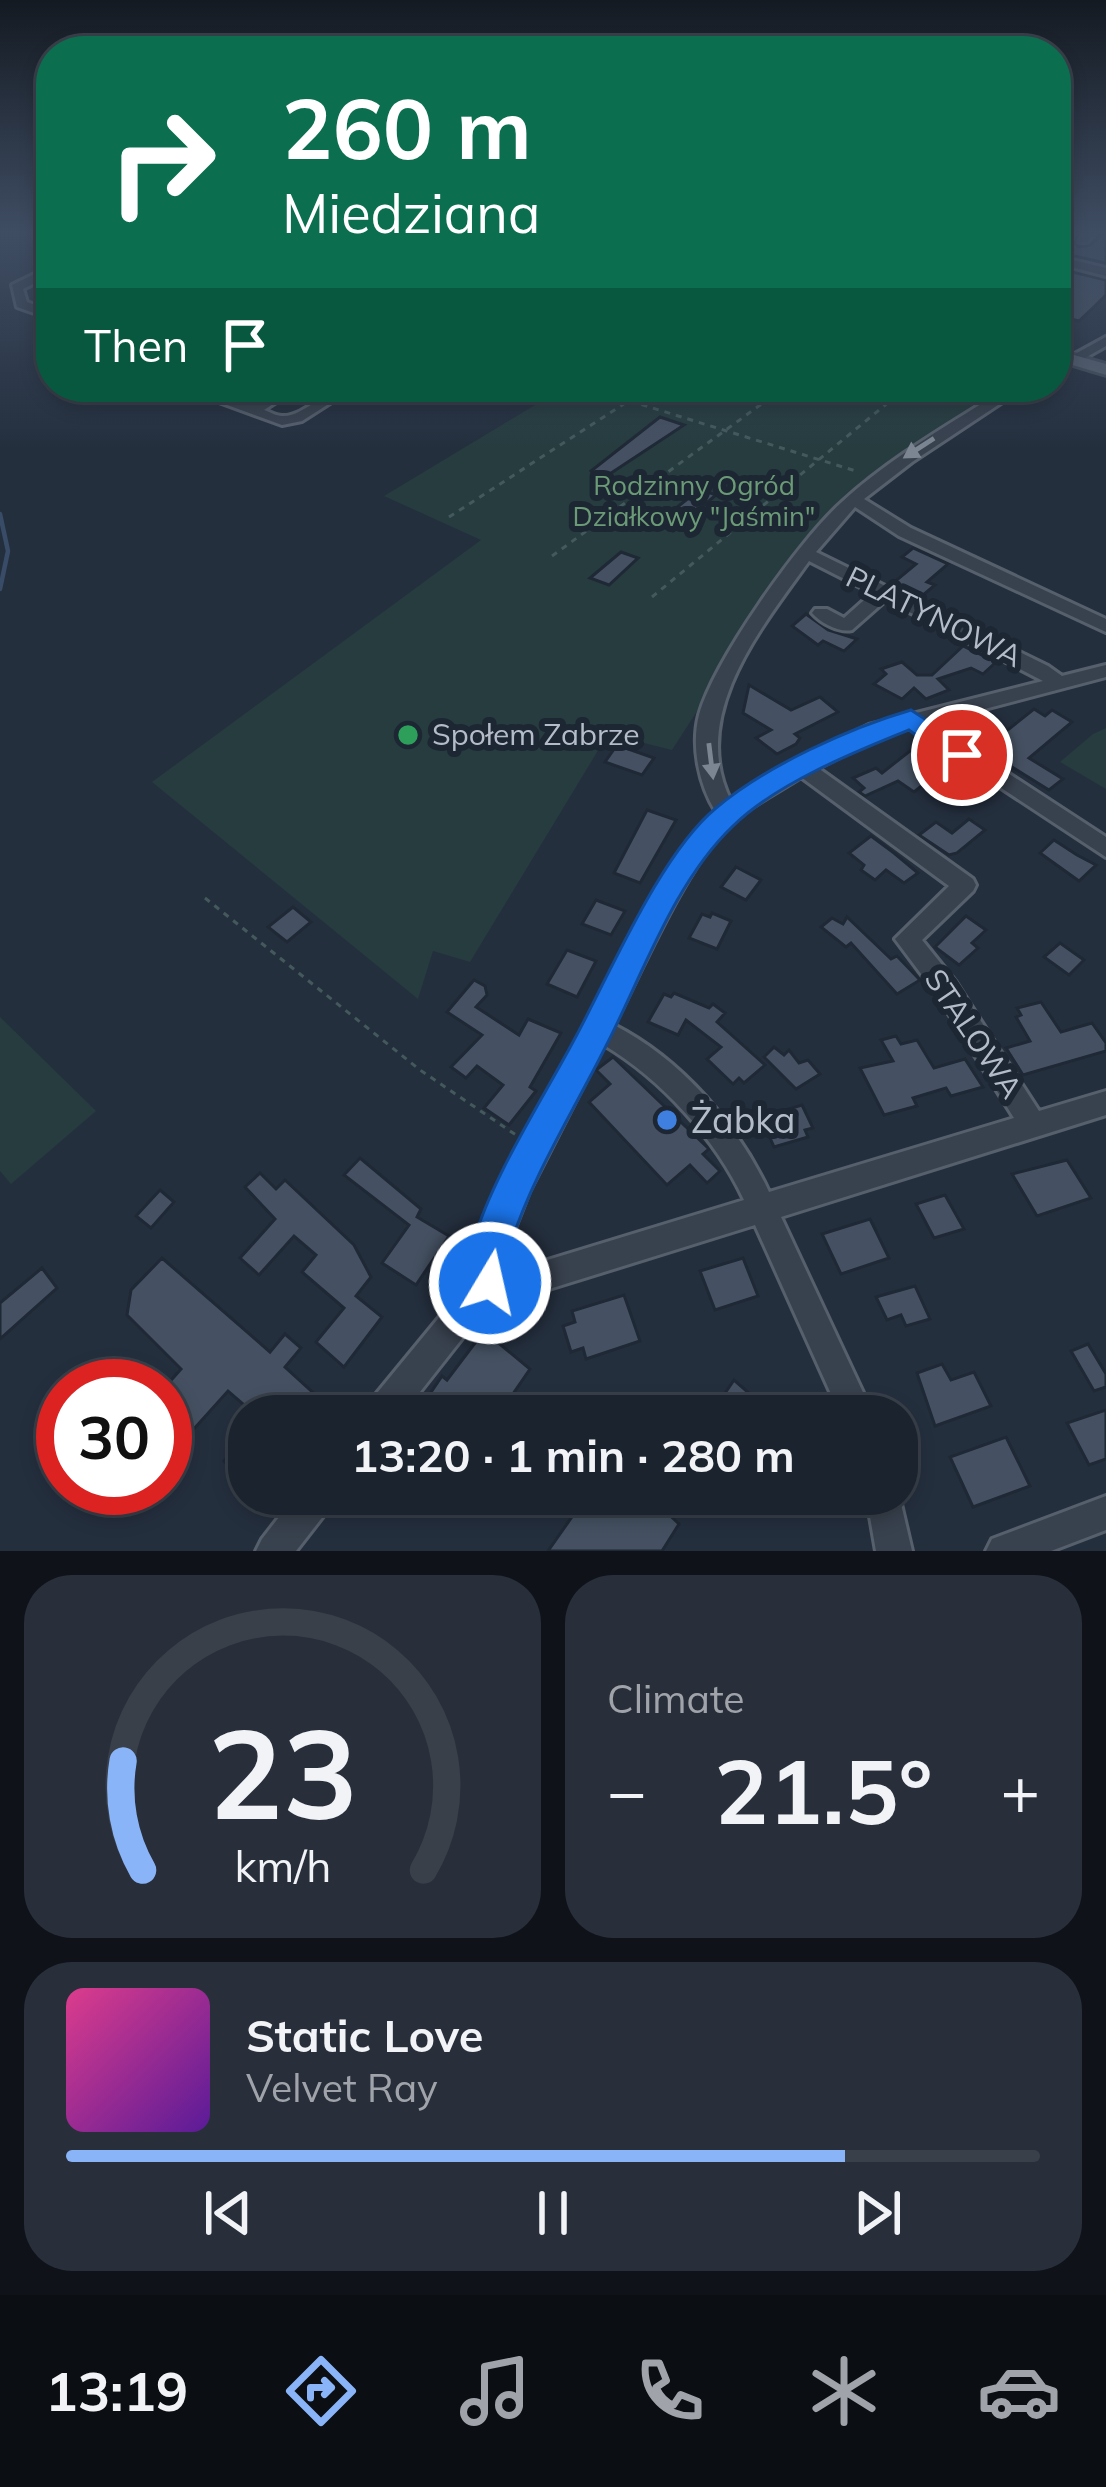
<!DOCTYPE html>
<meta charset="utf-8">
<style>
body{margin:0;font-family:Mulish,sans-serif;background:#282f3a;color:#f1f3f6;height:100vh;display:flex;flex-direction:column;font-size:45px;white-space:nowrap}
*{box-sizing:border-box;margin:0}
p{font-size:39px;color:#a0a4aa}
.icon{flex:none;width:66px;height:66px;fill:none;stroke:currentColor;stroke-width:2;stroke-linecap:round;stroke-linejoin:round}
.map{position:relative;height:1551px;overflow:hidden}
.side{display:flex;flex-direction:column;gap:24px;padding:24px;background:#0f1319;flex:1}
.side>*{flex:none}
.hud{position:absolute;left:36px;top:36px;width:1035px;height:366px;border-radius:48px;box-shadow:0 6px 18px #0003,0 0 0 3px #39404a;background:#0b6e4f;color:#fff;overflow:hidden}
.speed{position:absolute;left:36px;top:1359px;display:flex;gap:24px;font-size:60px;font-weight:700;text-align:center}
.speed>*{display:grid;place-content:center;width:156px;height:156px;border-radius:50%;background:#1b232e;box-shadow:0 6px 18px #0003,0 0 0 3px #39404a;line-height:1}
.speed .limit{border:18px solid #d22;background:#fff;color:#111}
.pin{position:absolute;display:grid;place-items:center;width:102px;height:102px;color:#fff;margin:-51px;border:6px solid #fff;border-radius:50%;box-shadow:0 3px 12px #0007}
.me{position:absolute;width:132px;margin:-66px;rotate:9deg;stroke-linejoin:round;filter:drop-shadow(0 0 9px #0008)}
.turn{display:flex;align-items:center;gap:42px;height:252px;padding:0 48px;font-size:54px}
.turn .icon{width:156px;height:156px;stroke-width:2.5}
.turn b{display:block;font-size:84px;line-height:102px}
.then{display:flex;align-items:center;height:114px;padding:0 48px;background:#0003;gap:24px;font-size:45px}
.big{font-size:90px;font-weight:700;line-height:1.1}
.side .widget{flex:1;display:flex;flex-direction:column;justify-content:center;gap:18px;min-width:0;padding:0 42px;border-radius:48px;background:#282f3a}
.side .dial{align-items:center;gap:0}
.dial svg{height:312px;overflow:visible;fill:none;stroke:#39404a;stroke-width:7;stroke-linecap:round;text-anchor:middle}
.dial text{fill:#f1f3f6;stroke:none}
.song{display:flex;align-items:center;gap:36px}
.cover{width:144px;height:144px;border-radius:18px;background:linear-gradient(135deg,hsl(330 70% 55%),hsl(270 70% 35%))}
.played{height:12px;border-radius:6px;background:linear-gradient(90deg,#8ab4f8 80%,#39404a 80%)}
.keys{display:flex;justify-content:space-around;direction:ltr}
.heat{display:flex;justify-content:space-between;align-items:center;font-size:66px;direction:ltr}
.side .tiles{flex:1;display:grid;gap:24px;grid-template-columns:1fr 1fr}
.widget:last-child{grid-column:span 2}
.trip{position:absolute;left:228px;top:1395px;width:690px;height:120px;border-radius:48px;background:#1b232e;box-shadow:0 6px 18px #0003,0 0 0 3px #39404a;font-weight:700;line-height:120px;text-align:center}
.tab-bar{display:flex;height:192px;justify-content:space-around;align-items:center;background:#0b0e12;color:#a0a4aa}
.tab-bar .icon{width:84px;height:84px}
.tab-bar .selected{color:#8ab4f8}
.tab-bar b{font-size:54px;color:#f1f3f6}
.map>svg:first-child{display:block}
.green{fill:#263c3f}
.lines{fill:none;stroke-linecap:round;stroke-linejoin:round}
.stream{stroke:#394c67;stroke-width:4.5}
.building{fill:#455162;stroke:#1f2835;stroke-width:3}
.minor-casing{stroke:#565f6c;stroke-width:6}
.major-casing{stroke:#414a57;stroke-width:6}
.path{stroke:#44595c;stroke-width:3;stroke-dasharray:6 6;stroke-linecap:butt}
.minor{fill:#38414e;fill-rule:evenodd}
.major{fill:#56606e;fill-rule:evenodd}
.oneway{fill:#7c8592}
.route{fill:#1a73e8;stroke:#114b97;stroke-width:3}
.leisure-dot{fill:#2e9e5b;stroke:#1d2633;stroke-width:4.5}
.shop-dot{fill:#3f7fe0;stroke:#1d2633;stroke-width:4.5}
.labels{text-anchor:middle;stroke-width:12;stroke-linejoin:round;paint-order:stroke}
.far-park-label{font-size:27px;fill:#6b9a76;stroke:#1d2633}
.street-label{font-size:30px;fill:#b4bcc9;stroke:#1d2633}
.poi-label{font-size:30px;fill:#b4bcc9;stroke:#1d2633;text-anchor:start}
.near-poi-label{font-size:36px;fill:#b4bcc9;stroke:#1d2633;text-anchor:start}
</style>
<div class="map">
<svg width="1106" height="1551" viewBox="0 0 1106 1551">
<rect width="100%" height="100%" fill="#242f3e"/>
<!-- green -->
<g class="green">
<path d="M 565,387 L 1007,387 L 904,450 L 820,521 L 672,750 L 608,734 L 470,962 L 433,951 L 418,999 L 152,782 L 481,540 L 384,496 Z"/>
<path d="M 1106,728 L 1106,789 L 1060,762 L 1093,734 Z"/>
<path d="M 0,1017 L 96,1111 L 11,1184 L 0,1171 Z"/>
</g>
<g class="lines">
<!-- stream -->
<path class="stream" d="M 0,514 L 8,551 L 0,589"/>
</g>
<!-- building -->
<g class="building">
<path d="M 1056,231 L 1080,231 L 1075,243 L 1079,247 L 1090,245 L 1106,231 L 1106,263 L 1056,252 Z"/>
<path d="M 1056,268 L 1106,280 L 1106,295 L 1097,304 L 1079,321 L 1066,318 L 1056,327 Z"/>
<path d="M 660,417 L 684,425 L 599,481 L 591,471 Z"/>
<path d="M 700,489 L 716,495 L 673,531 L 656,524 Z"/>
<path d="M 913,548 L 948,564 L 927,582 L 935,585 L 922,596 L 893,583 L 916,564 L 902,557 Z"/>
<path d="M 621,552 L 638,558 L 609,585 L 590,578 Z"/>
<path d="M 806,614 L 828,630 L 857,639 L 844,651 L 823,641 L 818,645 L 792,626 Z"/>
<path d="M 963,646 L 996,662 L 983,674 L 971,668 L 938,679 L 949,690 L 926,699 L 914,688 L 902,699 L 874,684 L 886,674 L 881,669 L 902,662 L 917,675 L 932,675 Z"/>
<path d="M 749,685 L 791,710 L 820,697 L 838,712 L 795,734 L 800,738 L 796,744 L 777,754 L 756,738 L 771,730 L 743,713 Z"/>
<path d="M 1034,709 L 1045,716 L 1052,710 L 1072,722 L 1029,758 L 1063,779 L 1049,790 L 954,731 L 970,719 L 999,737 Z"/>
<path d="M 617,745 L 654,758 L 642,775 L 605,762 Z"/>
<path d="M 915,747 L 958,769 L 944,780 L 935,775 L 914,792 L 898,781 L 865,796 L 859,792 L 864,788 L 853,778 L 876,768 L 882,773 Z"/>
<path d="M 647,810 L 676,820 L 640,883 L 614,873 Z"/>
<path d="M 969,819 L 985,830 L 957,853 L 949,855 L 919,835 L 936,822 L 952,833 Z"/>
<path d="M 871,836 L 894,853 L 918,873 L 904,883 L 886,870 L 875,880 L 861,870 L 864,865 L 849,853 Z"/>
<path d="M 1054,840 L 1077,855 L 1096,865 L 1079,881 L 1040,853 Z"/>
<path d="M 736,867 L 761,880 L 746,900 L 721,887 Z"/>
<path d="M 596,900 L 625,911 L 611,935 L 582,924 Z"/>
<path d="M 293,907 L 311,922 L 287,942 L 268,927 Z"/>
<path d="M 712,913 L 731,921 L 717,949 L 689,938 L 702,914 L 710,917 Z"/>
<path d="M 966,916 L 986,930 L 972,943 L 978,948 L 959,965 L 935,947 Z"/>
<path d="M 847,917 L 891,959 L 897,956 L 920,980 L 897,994 L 851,943 L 846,947 L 821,927 L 832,918 L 843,924 Z"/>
<path d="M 1060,943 L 1084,960 L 1069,975 L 1044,957 Z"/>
<path d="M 567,950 L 596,961 L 577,997 L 547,984 Z"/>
<path d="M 474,980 L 485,986 L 487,995 L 476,1007 L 519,1035 L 528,1019 L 561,1033 L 530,1087 L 536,1091 L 509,1125 L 484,1108 L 503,1085 L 477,1066 L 466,1078 L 451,1067 L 482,1035 L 447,1012 Z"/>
<path d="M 674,993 L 709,1008 L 713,1004 L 725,1013 L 717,1022 L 765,1065 L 744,1083 L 739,1078 L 733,1084 L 707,1059 L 721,1047 L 686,1020 L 678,1035 L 648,1022 L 664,994 L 671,997 Z"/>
<path d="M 1041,1002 L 1061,1032 L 1092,1023 L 1106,1043 L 1106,1051 L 1023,1075 L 1006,1048 L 1030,1041 L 1016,1017 L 1021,1015 L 1017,1008 Z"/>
<path d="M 896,1036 L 901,1044 L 917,1040 L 934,1068 L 965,1059 L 983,1087 L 951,1096 L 946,1088 L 913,1098 L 917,1106 L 884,1115 L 860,1068 L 893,1061 L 881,1040 Z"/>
<path d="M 774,1047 L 784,1055 L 789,1050 L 799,1063 L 808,1060 L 820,1074 L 796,1089 L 764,1057 Z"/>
<path d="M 613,1057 L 709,1149 L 703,1154 L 720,1171 L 707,1183 L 690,1165 L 667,1185 L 589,1102 L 610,1084 L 596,1070 Z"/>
<path d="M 802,1105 L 813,1128 L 805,1130 L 808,1137 L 774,1147 L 761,1117 Z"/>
<path d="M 360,1158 L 421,1209 L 417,1217 L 449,1236 L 416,1285 L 382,1263 L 409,1225 L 344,1175 Z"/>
<path d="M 1067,1160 L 1091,1198 L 1037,1216 L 1012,1174 Z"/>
<path d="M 260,1173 L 276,1189 L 285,1180 L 354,1245 L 371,1277 L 356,1296 L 382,1317 L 344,1367 L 316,1342 L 344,1308 L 302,1272 L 316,1255 L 294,1236 L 259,1275 L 240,1258 L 275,1219 L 245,1187 Z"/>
<path d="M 160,1190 L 174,1202 L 151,1228 L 136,1216 Z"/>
<path d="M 945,1195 L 964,1229 L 934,1238 L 916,1204 Z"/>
<path d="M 870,1219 L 889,1258 L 841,1274 L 822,1234 Z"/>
<path d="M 162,1258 L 270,1352 L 285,1334 L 301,1348 L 285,1367 L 320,1399 L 307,1416 L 257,1416 L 228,1391 L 165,1461 L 165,1387 L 181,1369 L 127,1315 L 131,1290 Z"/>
<path d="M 743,1258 L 758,1296 L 715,1310 L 700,1271 Z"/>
<path d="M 42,1268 L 57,1288 L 0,1339 L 0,1303 Z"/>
<path d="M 915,1286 L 930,1319 L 906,1326 L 901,1315 L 887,1320 L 876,1297 Z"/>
<path d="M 624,1295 L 640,1341 L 586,1359 L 583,1348 L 571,1352 L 563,1326 L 575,1322 L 572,1311 Z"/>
<path d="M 484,1331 L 530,1369 L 504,1407 L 513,1416 L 415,1416 L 442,1376 L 447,1380 Z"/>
<path d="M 1088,1344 L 1106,1374 L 1106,1387 L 1094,1391 L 1071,1351 Z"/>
<path d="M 942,1364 L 951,1380 L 974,1372 L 991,1406 L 935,1426 L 917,1373 Z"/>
<path d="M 734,1380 L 750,1394 L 735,1416 L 730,1416 L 717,1405 Z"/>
<path d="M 1106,1410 L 1106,1459 L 1089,1465 L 1067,1423 Z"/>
<path d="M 249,1415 L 249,1484 L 224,1461 L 237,1444 L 231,1439 Z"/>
<path d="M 1006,1437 L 1030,1486 L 973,1507 L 950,1457 Z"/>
<path d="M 588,1494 L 647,1494 L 679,1524 L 662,1551 L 548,1551 Z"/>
</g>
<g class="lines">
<!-- minor casing -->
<g class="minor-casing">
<g id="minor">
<path d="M 1085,231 L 1097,231 L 1087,242 L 1079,242 Z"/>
<path d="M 1056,256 L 1106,268 L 1106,276 L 1056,263 Z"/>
<path d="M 51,266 L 51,275 L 23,289 L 27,302 L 51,311 L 51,319 L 17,307 L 12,285 Z"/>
<path d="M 1106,337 L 1106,346 L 1076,363 L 1064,360 Z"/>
<path d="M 178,387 L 198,387 L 251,405 L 282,387 L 299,387 L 264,410 C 270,412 276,416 282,416 C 303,418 325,387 355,387 L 302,421 L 282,425 Z"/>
<path d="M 1008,387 L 1025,387 L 912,462 L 864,499 L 911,528 L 1106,619 L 1106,632 L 899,536 L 855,507 L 816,552 L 1048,666 L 1062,676 L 1106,665 L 1106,677 L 931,723 L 1106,837 L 1106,857 L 910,728 L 882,735 L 818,768 L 973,879 L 976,885 L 973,891 L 922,940 L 955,981 L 1039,1111 L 1106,1091 L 1106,1115 L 781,1217 L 874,1416 L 841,1416 L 755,1225 L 517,1299 L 464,1336 L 401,1416 L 364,1416 L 368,1404 L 442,1314 L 479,1289 L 472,1261 L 507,1175 L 669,873 L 716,812 C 699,785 691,746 699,715 C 714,661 800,539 842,502 C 892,456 952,423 1008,387 ZM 809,561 L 872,593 L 844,618 L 827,609 L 815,609 L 812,613 C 821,623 839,633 852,630 L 886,600 L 1043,681 L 869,725 L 795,762 L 731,801 C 688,716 761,628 809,561 ZM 801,777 L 949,886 L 895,939 L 937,995 L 1014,1118 L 769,1192 C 738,1125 681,1059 614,1025 C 642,970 691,854 738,817 C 758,802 781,790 801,777 ZM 604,1045 C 661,1079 716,1139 744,1200 L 505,1273 L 502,1261 L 529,1192 Z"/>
<path d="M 897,1487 L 912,1551 L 876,1551 L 866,1494 L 897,1494 Z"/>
<path d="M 297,1494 L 336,1494 L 331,1506 L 296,1551 L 256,1551 L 262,1539 Z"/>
<path d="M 1106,1496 L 1106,1530 L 1051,1551 L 986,1551 L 992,1539 Z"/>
</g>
</g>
<!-- major casing -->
<g class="major-casing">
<path id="major" d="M 1056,350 L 1106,364 L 1106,375 L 1056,360 Z"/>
</g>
<!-- path -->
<g class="path">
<path d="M 630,401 L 859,472"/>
<path d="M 449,517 L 650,387"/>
<path d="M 552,556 L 785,387"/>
<path d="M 652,597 L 907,387"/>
<path d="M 205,898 L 420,1070 L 519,1137"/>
</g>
<!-- minor -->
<use href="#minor" class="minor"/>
<!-- major -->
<use href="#major" class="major"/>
</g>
<!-- one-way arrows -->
<defs><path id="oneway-solid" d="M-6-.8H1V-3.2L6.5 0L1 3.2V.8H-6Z" transform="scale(3)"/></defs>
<g class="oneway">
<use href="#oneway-solid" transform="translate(919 448) rotate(147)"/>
<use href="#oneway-solid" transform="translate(711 761) rotate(83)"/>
</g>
<!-- sky -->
<linearGradient id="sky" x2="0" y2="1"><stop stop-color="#141a22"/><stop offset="0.52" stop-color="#3f4d63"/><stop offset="1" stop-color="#3f4d63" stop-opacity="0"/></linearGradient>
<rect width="1106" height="448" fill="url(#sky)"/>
<!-- route -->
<path class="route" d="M 911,710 L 971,749 L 975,755 L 971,762 L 952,762 L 909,730 C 852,753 777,783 733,826 C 674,882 643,974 606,1046 C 574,1110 533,1175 511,1243 C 506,1261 511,1279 503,1297 L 490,1302 L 476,1297 C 469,1281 468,1260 473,1243 C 491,1179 542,1100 574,1040 C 610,974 660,854 716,808 C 766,766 849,728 911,710 Z"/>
<!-- markers -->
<circle class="leisure-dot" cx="408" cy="735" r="12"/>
<circle class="shop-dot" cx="667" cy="1120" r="12"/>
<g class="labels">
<!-- far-park labels -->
<g class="far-park-label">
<text x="694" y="495">Rodzinny Ogród<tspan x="694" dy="31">Działkowy "Jaśmin"</tspan></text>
</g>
<!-- street labels -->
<g class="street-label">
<text transform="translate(934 617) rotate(26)" y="10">PLATYNOWA</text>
<text transform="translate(973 1034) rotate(56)" y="10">STALOWA</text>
</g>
<!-- poi labels -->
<g class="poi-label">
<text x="432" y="745">Społem Zabrze</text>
</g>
<!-- near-poi labels -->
<g class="near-poi-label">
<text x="691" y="1133">Żabka</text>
</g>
</g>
</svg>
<div class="speed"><div class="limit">30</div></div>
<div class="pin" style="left:962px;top:755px;background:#d93025"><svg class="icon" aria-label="arrive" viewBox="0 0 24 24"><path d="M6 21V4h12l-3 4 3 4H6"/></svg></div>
<svg class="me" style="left:490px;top:1283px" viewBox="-20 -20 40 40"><circle r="17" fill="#1a73e8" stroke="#fff" stroke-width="3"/><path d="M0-11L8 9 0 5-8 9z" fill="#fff"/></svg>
<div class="trip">13:20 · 1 min · 280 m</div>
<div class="hud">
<div class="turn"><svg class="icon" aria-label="right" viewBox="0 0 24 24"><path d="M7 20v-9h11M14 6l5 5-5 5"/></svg><div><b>260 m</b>Miedziana</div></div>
<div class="then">Then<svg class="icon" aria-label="arrive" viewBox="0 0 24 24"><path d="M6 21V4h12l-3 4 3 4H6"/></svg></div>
</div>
</div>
<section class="side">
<div class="tiles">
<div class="widget dial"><svg viewBox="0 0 100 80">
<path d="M14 69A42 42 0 1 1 86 69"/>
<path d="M14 69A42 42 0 0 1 9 41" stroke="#8ab4f8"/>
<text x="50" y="56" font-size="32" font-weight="700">23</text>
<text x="50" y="72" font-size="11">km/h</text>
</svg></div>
<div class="widget"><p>Climate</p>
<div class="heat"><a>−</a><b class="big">21.5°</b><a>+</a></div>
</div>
<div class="widget">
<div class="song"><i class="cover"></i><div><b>Static Love</b><p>Velvet Ray</p></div></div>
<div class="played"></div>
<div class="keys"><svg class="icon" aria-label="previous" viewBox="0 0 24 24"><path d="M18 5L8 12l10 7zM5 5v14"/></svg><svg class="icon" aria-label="pause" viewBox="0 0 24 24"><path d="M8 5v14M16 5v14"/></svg><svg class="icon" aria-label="next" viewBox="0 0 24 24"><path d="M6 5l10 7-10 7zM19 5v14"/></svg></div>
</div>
</div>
</section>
<nav class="tab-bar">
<b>13:19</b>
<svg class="icon selected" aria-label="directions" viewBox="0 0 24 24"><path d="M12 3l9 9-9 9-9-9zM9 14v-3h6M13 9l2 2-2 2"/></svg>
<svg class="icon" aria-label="music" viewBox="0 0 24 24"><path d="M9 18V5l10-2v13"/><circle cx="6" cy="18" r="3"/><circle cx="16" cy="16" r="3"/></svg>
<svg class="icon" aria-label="phone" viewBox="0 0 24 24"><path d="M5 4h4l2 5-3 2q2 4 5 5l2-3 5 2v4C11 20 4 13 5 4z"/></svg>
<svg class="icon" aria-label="climate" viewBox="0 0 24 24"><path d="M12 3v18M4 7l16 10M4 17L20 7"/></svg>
<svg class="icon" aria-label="car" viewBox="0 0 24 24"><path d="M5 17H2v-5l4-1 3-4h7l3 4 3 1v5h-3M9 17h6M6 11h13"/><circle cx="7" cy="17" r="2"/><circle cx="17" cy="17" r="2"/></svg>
</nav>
